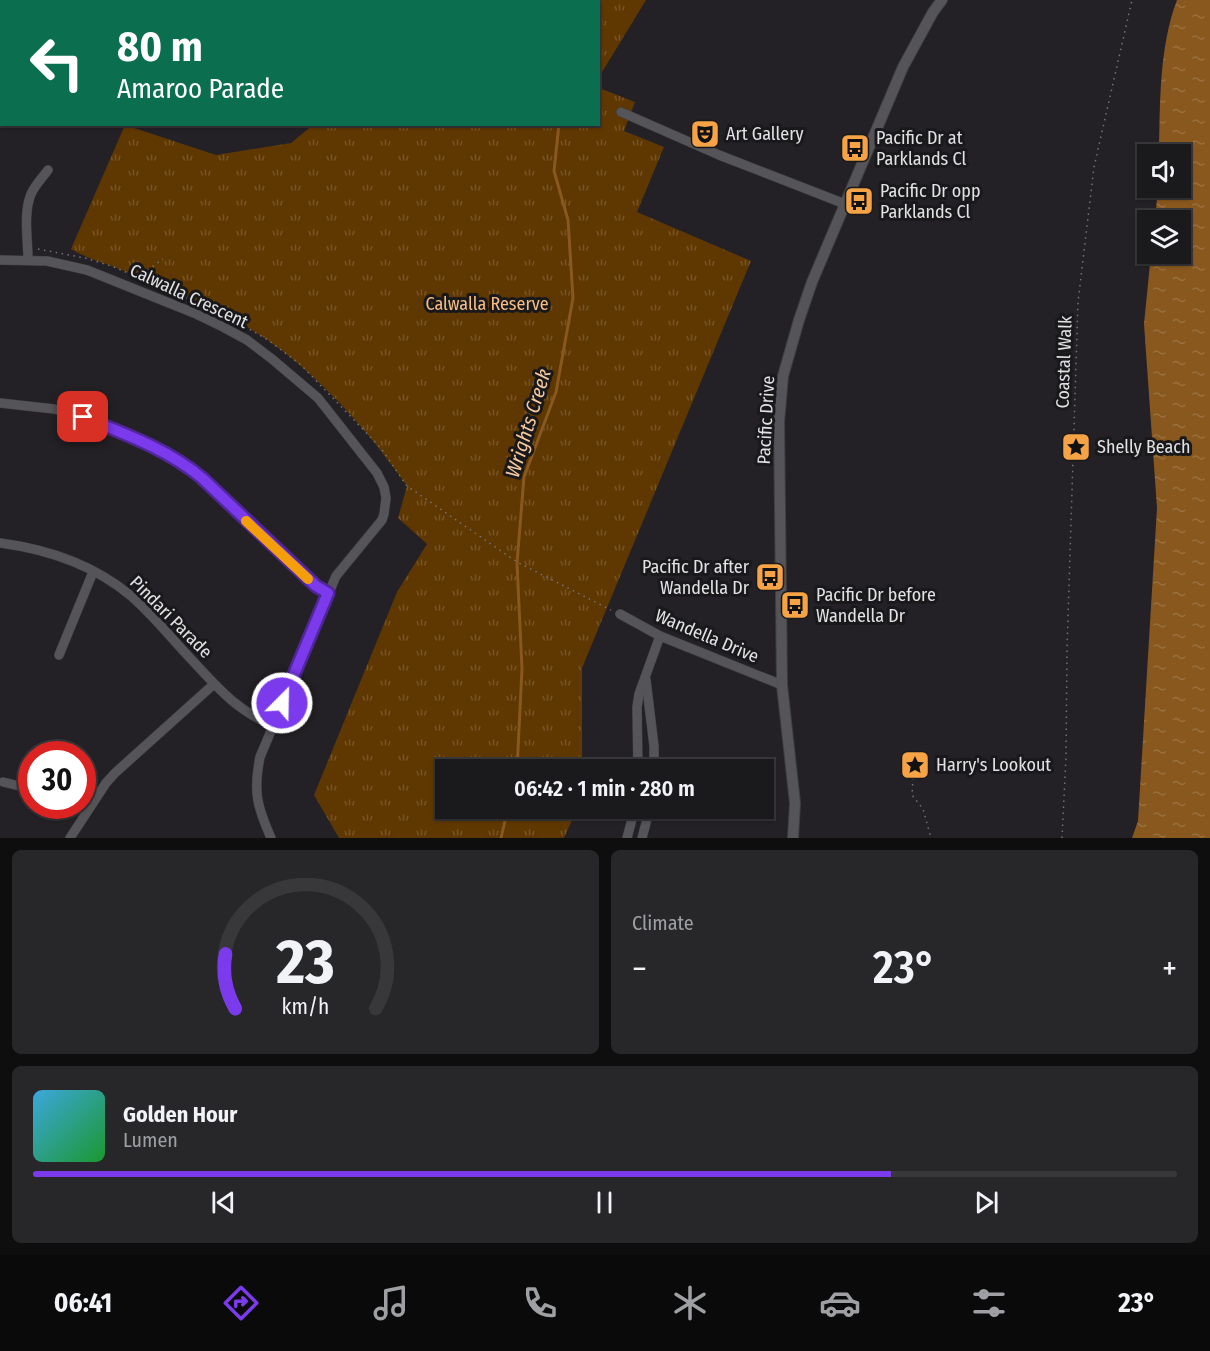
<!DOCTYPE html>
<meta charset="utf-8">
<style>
body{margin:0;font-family:"Fira Sans Condensed",sans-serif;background:#272629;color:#f1f3f6;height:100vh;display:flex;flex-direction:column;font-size:22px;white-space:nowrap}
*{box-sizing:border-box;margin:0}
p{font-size:20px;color:#9fa0a3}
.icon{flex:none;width:33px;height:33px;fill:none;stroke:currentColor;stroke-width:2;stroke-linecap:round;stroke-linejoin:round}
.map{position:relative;height:838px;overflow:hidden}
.sheet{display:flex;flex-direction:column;gap:12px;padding:12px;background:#0e0e0f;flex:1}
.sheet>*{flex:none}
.guide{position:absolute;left:0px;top:0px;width:600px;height:126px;box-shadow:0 2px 4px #0004,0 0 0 2px #38383b;background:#0b6e4f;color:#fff;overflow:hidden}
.buttons{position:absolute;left:1137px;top:144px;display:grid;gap:12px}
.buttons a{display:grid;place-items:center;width:54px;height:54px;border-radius:0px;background:#1a191c;box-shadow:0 2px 4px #0004,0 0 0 2px #38383b;font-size:30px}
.speed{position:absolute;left:18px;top:741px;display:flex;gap:12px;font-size:30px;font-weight:700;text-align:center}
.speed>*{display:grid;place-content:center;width:78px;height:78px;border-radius:50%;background:#1a191c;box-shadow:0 2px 4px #0004,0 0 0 2px #38383b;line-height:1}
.speed .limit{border:9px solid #d22;background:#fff;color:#111}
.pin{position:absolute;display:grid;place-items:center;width:51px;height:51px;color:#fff;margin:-26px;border-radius:12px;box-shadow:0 3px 9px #0006}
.me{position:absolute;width:66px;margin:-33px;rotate:23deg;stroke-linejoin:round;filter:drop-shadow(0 0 4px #0008)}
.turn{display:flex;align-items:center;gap:21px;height:126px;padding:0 18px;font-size:27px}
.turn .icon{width:78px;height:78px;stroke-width:2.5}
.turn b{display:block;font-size:42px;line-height:51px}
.big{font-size:45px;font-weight:600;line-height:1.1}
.sheet .card{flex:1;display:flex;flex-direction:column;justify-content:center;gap:9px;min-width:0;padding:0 21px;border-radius:9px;background:#272629}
.sheet .dial{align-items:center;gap:0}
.dial svg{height:156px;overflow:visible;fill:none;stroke:#38383b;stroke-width:7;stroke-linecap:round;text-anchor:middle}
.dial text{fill:#f1f3f6;stroke:none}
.song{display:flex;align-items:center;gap:18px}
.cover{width:72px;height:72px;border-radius:9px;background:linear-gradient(135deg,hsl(200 70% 55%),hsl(130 70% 35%))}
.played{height:6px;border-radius:3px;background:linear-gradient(90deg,#7c3aed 75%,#38383b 75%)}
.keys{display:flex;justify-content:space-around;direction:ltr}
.heat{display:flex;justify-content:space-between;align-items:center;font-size:33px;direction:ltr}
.sheet .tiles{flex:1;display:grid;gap:12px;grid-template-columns:1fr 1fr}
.card:last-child{grid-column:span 2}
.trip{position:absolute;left:435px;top:759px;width:339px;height:60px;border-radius:0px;background:#1a191c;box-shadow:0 2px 4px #0004,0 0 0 2px #38383b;font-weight:600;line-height:60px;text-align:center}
.tabs{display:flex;height:96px;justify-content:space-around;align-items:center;background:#0a0a0b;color:#9fa0a3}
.tabs .icon{width:42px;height:42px}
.tabs .current{color:#7c3aed}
.tabs b{font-size:27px;color:#f1f3f6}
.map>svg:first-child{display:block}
.park{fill:url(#park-tufts)}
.water{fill:url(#water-ripples)}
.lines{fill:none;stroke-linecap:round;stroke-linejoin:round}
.stream{stroke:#89581e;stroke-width:3}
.minor-casing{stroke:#3f3f41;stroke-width:10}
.tertiary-casing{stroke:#3f3f41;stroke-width:12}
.path{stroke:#747376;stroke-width:1.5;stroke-dasharray:1.5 4.5;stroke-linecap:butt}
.minor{stroke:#555458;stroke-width:9}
.tertiary{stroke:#555458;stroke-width:10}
.route-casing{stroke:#51269a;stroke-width:15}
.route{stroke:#7c3aed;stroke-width:10}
.slow{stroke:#f59e0b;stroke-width:10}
.labels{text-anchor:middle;stroke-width:6;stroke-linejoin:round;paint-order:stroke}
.poi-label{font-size:18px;fill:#e2e2e4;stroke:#19181b;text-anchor:start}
.street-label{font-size:18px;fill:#e2e2e4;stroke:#19181b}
.park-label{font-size:18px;fill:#f7bd82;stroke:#19181b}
.water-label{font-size:20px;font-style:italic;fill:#f5c99e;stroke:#19181b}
</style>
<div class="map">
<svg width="1210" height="838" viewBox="0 0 1210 838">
<defs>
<pattern id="park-tufts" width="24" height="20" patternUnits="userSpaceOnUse" patternTransform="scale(1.5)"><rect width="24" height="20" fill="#5f3701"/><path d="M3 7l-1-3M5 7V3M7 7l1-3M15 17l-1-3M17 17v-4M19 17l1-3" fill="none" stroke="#765426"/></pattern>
<pattern id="water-ripples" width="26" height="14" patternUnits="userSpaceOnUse" patternTransform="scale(1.5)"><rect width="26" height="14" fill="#89581e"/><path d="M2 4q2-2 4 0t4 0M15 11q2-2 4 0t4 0" fill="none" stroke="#99703f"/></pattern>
</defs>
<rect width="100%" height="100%" fill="#232125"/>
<!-- park -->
<g class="park">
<path d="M 477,0 L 646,0 L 599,77 L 598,2 L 476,1 Z"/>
<path d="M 599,88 L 635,102 L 624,131 L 664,147 L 637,212 L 751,261 L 582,668 L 582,769 L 446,770 L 446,808 L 577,809 L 564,838 L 339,838 L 314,795 L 397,592 L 427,544 L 398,518 L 407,486 C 360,419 297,350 222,313 C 188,296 152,283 117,268 C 101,262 86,258 71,249 L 125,125 L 216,155 L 291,143 L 313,125 L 598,124 Z"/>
</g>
<!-- water -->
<path class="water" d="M 1177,0 L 1210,0 L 1210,838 L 1132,838 L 1138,821 L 1157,508 L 1144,324 L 1151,254 L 1180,254 L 1180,220 L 1155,220 L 1158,188 L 1180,188 L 1180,154 L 1159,154 C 1160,105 1159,47 1177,0 Z"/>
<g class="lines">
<!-- stream -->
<g class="stream">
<path d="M 505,0 L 505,2"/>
<path d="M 517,770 L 522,669 L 517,563 L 524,477 L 556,392 L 573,298 L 568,220 L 554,171 L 559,124"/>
<path d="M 501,838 L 508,808"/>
</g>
<!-- minor casing -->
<g class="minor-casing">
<g id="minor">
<path d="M 4,0 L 8,2"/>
<path d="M 349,0 L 353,2"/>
<path d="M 322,2 L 323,0"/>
<path d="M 387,2 L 387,0"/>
<path d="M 0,40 L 2,38"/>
<path d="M 621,112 L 719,155 L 845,204"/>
<path d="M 0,260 L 47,261 L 87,270 L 194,313 L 223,327 L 247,340 L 272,359 L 318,398 L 377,473 L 384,487 L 386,498 L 384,514 L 382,520 L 336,576 L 260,757 C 253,792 257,806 271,838"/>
<path d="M 28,260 C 28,239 23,214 31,194 C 35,185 42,178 48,170"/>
<path d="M 0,403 L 54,409 L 83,417 L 166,453 L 183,462 L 202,478 L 316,586 L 328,593"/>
<path d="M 0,543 C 46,549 94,565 131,596 C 153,615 171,638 191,659 C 217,687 236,710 272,725"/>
<path d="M 620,614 L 660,636 L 782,685"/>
<path d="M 59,655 L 93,572"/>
<path d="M 646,680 L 654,746 L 654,770"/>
<path d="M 638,770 L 637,707 L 639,694 L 660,636"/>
<path d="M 3,782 L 32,789"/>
<path d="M 74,806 L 86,812"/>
<path d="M 70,838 L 106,783 L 115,773 L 214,684"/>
<path d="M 627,838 L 635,808"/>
<path d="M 642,838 L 650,808"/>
</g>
</g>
<!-- tertiary casing -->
<g class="tertiary-casing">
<path id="tertiary" d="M 793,838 L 795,803 L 782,685 L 779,422 L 783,376 L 799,320 L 812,282 L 903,67 L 933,12 L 942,0"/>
</g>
<!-- path -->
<g class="path">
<path d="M 38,249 L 85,258 L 114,267 L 222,313 L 268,340 L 301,365 L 380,447 L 407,486 L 517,562 L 611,610"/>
<path d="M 138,277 L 163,259"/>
<path d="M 913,778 L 912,795 L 923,809 L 931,838"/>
<path d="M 1062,838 L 1066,757 L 1067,649 L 1078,302 L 1094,167 L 1132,0"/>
</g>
<!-- minor -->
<use href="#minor" class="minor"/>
<!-- tertiary -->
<use href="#tertiary" class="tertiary"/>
</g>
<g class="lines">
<!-- route casing -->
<g class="route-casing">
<path id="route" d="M 83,417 C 125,434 167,449 202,478 L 316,586 L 328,593 L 282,703"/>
</g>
<!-- route -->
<use href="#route" class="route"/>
<!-- slow -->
<path class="slow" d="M 246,521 L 308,579"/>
</g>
<!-- icons -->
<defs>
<g id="theatre-square" transform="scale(1.5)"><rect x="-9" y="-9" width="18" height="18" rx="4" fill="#f5a345" stroke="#19181b"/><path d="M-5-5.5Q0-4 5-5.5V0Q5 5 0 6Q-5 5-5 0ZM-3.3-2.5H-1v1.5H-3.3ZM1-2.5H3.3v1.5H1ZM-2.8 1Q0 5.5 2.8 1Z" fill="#111"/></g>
<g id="bus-square" transform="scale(1.5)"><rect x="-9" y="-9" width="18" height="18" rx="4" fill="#f5a345" stroke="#19181b"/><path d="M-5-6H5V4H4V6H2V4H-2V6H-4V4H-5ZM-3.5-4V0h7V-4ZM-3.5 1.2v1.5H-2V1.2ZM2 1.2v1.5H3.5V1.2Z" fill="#111"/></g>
<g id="sight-square" transform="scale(1.5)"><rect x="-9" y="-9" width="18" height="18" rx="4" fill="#f5a345" stroke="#19181b"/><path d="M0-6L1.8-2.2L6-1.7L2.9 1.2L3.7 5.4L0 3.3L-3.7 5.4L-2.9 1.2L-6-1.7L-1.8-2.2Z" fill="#111"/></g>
</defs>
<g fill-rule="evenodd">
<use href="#theatre-square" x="705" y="134"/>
<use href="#bus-square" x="855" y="148"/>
<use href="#bus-square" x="859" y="201"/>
<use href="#sight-square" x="1076" y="447"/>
<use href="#bus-square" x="770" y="577"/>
<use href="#bus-square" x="795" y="605"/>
<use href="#sight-square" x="915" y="765"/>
</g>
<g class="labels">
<!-- poi labels -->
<g class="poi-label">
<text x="726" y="140">Art Gallery</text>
<text x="876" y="144">Pacific Dr at<tspan x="876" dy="21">Parklands Cl</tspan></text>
<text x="880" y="197">Pacific Dr opp<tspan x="880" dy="21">Parklands Cl</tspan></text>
<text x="1097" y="453">Shelly Beach</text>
<text x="749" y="573" text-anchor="end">Pacific Dr after<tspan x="749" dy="21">Wandella Dr</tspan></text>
<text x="816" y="601">Pacific Dr before<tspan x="816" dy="21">Wandella Dr</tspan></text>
<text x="936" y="771">Harry's Lookout</text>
</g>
<!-- street labels -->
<g class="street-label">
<text transform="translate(189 296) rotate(25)" y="6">Calwalla Crescent</text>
<text transform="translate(1064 362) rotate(-88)" y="6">Coastal Walk</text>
<text transform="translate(766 420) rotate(-87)" y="6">Pacific Drive</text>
<text transform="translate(171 617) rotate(45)" y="6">Pindari Parade</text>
<text transform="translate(707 636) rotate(23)" y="6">Wandella Drive</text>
</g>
<!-- park labels -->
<g class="park-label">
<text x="487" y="310">Calwalla Reserve</text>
</g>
<!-- water labels -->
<g class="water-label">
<text transform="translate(528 423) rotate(-73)" y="7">Wrights Creek</text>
</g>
</g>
</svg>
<div class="buttons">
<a><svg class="icon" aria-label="sound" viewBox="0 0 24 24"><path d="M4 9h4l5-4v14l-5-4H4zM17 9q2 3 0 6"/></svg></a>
<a><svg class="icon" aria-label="layers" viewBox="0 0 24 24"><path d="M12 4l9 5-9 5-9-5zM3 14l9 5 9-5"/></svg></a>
</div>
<div class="speed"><div class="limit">30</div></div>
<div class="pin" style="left:83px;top:417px;background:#d93025"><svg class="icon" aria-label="arrive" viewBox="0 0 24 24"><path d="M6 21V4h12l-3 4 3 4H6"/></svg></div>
<svg class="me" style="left:282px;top:703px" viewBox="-20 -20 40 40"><circle r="17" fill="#7c3aed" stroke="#fff" stroke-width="3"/><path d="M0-11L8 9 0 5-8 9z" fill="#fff"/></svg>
<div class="trip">06:42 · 1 min · 280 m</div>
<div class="guide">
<div class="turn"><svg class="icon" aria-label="left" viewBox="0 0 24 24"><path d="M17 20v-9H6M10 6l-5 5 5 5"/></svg><div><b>80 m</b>Amaroo Parade</div></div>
</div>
</div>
<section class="sheet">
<div class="tiles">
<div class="card dial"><svg viewBox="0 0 100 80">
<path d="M14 69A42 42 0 1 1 86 69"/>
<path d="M14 69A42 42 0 0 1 9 41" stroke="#7c3aed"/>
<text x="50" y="56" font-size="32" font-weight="700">23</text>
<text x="50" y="72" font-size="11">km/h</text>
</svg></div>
<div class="card"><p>Climate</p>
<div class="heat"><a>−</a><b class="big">23°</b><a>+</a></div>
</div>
<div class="card">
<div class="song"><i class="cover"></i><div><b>Golden Hour</b><p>Lumen</p></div></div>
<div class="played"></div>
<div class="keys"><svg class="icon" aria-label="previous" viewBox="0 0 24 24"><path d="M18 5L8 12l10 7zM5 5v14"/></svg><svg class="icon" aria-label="pause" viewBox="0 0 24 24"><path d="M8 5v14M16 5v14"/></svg><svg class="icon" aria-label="next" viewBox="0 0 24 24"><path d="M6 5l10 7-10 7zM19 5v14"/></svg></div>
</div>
</div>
</section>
<nav class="tabs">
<b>06:41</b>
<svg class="icon current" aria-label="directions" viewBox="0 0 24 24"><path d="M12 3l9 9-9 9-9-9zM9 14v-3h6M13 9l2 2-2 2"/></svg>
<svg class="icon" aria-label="music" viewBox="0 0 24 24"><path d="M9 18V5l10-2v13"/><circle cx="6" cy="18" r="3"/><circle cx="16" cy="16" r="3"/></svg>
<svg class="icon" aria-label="phone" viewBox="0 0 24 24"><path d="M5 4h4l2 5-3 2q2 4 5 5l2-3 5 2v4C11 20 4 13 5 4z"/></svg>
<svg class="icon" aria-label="climate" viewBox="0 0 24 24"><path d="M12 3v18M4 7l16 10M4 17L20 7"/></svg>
<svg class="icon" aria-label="car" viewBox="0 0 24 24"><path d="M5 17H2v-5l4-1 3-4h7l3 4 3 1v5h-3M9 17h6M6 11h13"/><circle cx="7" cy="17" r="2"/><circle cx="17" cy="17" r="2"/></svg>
<svg class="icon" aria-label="filters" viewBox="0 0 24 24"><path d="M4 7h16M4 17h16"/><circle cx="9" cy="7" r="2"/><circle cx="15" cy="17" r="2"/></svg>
<b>23°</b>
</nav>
